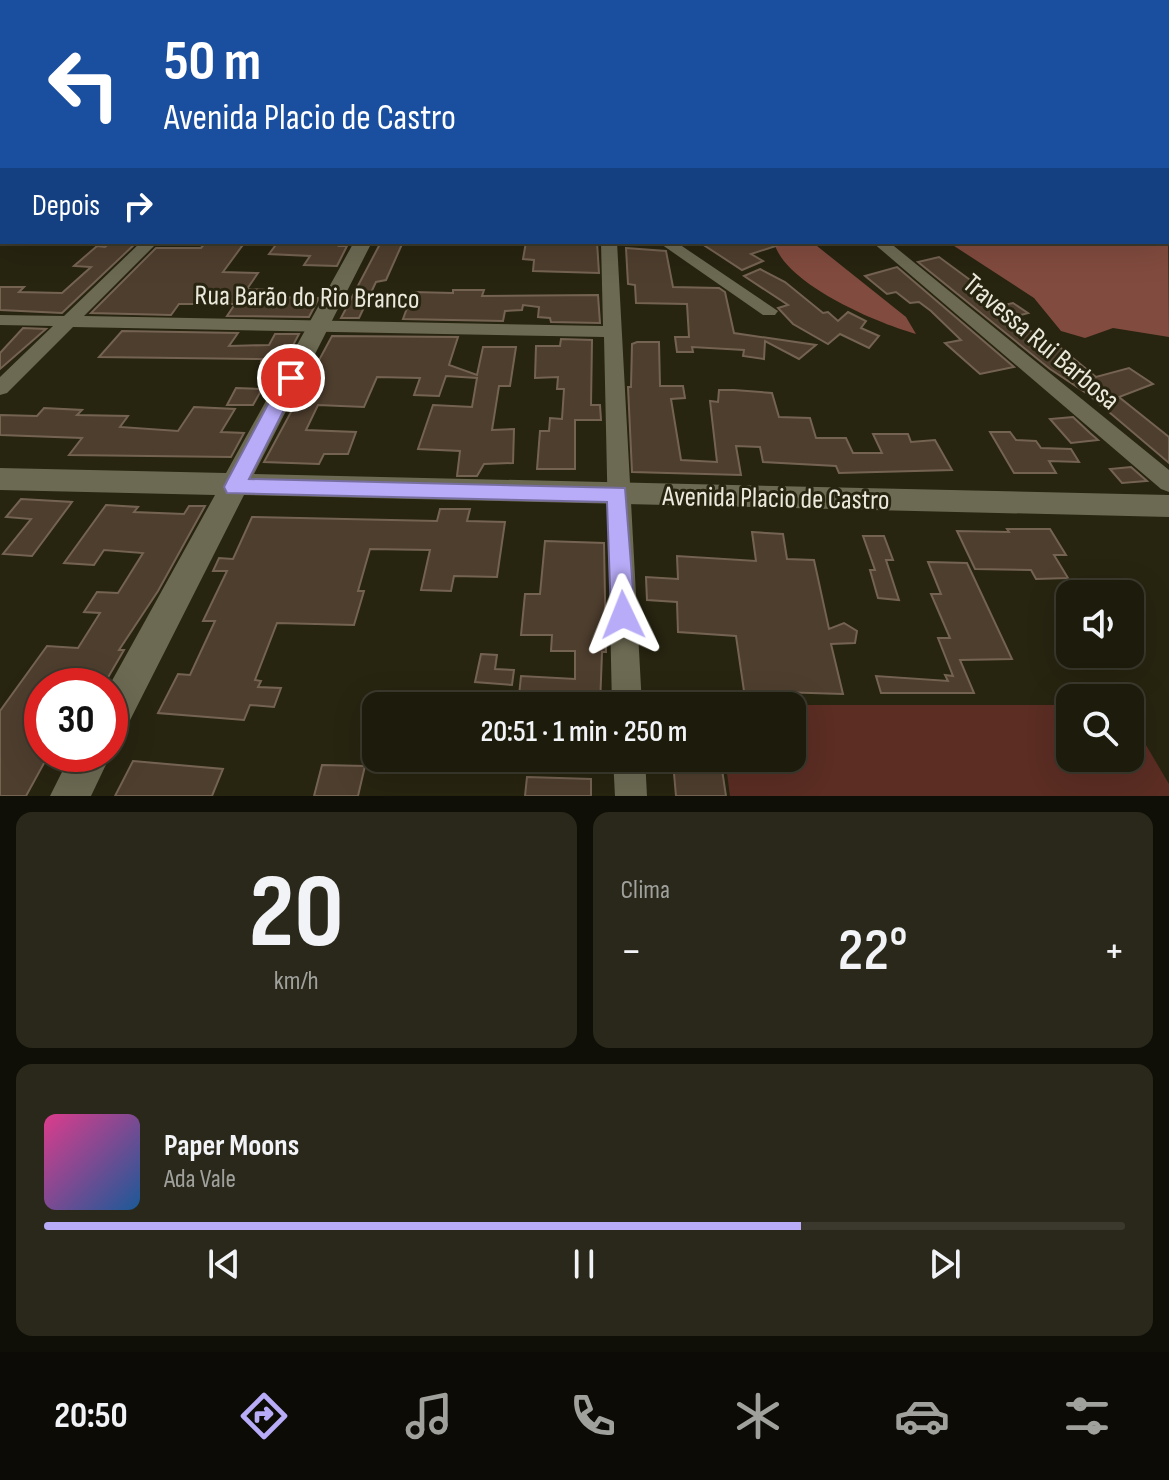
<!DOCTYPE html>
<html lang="pt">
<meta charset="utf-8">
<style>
body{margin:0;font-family:"Sofia Sans Condensed",sans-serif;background:#2a281a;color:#f1f3f6;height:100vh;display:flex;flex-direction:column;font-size:30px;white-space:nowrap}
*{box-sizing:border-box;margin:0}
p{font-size:26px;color:#a0a19d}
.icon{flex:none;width:44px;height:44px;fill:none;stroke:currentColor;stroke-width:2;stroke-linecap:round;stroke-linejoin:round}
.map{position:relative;height:796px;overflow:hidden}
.details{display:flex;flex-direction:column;gap:16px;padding:16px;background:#100f07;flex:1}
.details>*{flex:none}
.top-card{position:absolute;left:0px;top:0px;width:1170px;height:244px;box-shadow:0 8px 32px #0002,0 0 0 2px #3b392d;background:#1a4fa0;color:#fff;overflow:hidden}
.fabs{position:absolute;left:1056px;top:580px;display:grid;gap:16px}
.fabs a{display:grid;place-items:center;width:88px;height:88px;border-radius:16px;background:#1d1b0c;box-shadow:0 8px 32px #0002,0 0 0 2px #3b392d;font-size:40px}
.speed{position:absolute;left:24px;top:668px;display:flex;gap:16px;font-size:40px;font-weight:700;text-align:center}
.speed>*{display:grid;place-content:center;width:104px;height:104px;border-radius:50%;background:#1d1b0c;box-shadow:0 8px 32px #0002,0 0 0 2px #3b392d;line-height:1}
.speed .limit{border:12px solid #d22;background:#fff;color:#111}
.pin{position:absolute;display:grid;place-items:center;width:68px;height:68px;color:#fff;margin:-34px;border:4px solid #fff;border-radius:50%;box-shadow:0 2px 8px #0007}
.me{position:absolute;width:88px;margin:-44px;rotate:358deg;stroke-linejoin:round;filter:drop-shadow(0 0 6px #0008)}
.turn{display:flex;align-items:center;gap:28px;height:168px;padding:0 32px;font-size:36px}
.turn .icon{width:104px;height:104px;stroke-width:2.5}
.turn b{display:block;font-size:56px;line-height:68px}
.then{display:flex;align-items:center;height:76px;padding:0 32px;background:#0003;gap:16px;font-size:30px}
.big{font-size:60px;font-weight:600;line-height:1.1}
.details .widget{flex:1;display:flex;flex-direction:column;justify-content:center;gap:12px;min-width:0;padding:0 28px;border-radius:16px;background:#2a281a}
.details .dial{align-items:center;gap:0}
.dial b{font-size:104px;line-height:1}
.song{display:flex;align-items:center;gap:24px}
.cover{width:96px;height:96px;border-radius:12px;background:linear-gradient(135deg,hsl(330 70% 55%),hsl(210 70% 35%))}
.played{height:8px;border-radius:4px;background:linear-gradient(90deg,#b8abf7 70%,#3b392d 70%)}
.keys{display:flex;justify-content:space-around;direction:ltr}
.heat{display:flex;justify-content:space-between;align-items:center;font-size:44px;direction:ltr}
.details .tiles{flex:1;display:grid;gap:16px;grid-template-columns:1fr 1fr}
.widget:last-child{grid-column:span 2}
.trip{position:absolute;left:362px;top:692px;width:444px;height:80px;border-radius:16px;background:#1d1b0c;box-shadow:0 8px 32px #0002,0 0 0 2px #3b392d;font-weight:600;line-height:80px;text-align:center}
.tabs{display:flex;height:128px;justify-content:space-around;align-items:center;background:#0c0b05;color:#a0a19d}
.tabs .icon{width:56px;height:56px}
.tabs .selected{color:#b8abf7}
.tabs b{font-size:36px;color:#f1f3f6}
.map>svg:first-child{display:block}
.green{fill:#5b2d23}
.forest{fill:#824b3f}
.building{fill:#4e3e2e;stroke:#756352;stroke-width:2}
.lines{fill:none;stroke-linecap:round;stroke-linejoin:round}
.street{fill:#6d6a53;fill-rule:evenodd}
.secondary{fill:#6d6a53;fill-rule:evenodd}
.route{fill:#b8abf7;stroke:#786fa1;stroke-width:2}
.labels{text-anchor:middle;stroke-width:6;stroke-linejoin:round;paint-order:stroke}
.street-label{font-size:28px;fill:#ebe9dc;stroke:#272410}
</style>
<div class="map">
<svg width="1169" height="796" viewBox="0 0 1169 796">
<rect width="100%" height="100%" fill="#272410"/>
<!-- green -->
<path class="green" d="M 717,705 L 1070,705 L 1070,758 L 1130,758 L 1130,718 L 1169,784 L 1169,796 L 730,796 L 725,758 L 792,758 L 792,706 Z"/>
<!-- forest -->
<g class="forest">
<path d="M 1168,226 L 1169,337 L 1113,328 L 1085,338 L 1061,331 L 1034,298 L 948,242 L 1168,242 Z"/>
<path d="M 774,242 L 812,242 L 906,317 L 916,334 C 877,323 784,284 774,242 Z"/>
</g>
<!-- building -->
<g class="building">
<path d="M 111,242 L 137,242 L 62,313 L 0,310 L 0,287 L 24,287 L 19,292 L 62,293 L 91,267 L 74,266 L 97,246 L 105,247 Z"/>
<path d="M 206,242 L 245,242 L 223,272 L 258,273 L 247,289 L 268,290 L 263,297 L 319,298 L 309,317 L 227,316 L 235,304 L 179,304 L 171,315 L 91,313 L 156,248 L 201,248 Z"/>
<path d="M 278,242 L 341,242 L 339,246 L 347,246 L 337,266 L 304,265 L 310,256 L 269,254 Z"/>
<path d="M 381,242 L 403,242 L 386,280 L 376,282 L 359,318 L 341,318 Z"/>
<path d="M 526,242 L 597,242 L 599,273 L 533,271 L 534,260 L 523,259 Z"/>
<path d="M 699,242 L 779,242 L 779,245 L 751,254 L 763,261 L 742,270 Z"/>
<path d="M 626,248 L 666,251 L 673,287 L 719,288 L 725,292 L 734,333 L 816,345 L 799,359 L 765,341 L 764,359 L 743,356 L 744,350 L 692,347 L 693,352 L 677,352 L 675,337 L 689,337 L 687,304 L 636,303 L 635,285 L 628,284 Z"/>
<path d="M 939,257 L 1004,305 L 1013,303 L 1028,313 L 1017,316 L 1028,323 L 1022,325 L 1051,345 L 1056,344 L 1096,377 L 1129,368 L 1153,384 L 1119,397 L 1169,437 L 1169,463 L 1089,395 L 1050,369 L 918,262 Z"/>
<path d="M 897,267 L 1014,367 L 980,374 L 945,343 L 961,340 L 931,311 L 919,302 L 910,303 L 896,292 L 887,294 L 865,276 Z"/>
<path d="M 760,269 L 785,282 L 823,313 L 828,312 L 838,321 L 848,312 L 866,321 L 861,328 L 879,336 L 869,348 L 840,334 L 828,344 L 793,324 L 778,308 L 788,305 L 744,276 Z"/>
<path d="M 453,290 L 484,290 L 482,296 L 598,295 L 600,323 L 551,322 L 550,318 L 538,317 L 539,307 L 523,305 L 522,310 L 505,311 L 503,321 L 403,319 L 413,292 L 453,293 Z"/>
<path d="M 23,328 L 46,329 L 0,369 L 0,353 Z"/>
<path d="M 122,331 L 238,333 L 229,346 L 269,345 L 275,334 L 299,334 L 276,377 L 260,376 L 269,362 L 261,362 L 262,359 L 99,357 Z"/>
<path d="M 332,336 L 458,337 L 449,365 L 477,375 L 483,347 L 516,347 L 510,386 L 499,386 L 492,430 L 514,429 L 513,463 L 484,464 L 477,476 L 457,476 L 460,451 L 418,449 L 433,405 L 472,407 L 477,378 L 446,376 L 439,396 L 414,395 L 420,378 L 377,377 L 364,407 L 318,405 L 306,430 L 356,432 L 348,454 L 324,454 L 319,464 L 264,462 Z"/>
<path d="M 561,339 L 592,340 L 591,405 L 600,405 L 601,420 L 575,420 L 575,469 L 537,469 L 540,431 L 549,431 L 550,418 L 562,419 L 564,389 L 557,389 L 558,377 L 535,378 L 536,346 L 560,346 Z"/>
<path d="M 637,342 L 659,342 L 660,386 L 683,386 L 685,398 L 671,399 L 681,460 L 717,462 L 710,401 L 718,402 L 719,390 L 734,390 L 772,393 L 779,417 L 810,418 L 816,438 L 846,438 L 853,453 L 882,453 L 873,434 L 908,434 L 911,442 L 935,440 L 952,470 L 839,473 L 836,466 L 763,462 L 760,447 L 736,446 L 741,475 L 632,472 L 628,387 L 631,387 L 632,344 Z"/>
<path d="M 236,388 L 262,389 L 253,405 L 227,405 Z"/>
<path d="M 194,407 L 235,409 L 221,432 L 244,433 L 231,457 L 69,455 L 82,438 L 0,435 L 0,415 L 37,416 L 44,408 L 82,410 L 77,415 L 128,416 L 120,427 L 178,431 Z"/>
<path d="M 1073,417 L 1090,433 L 1098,440 L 1071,443 L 1050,419 Z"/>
<path d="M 990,432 L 1010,432 L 1016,440 L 1036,441 L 1041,448 L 1071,449 L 1079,462 L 1049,461 L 1056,473 L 1014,473 Z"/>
<path d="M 1131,467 L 1147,481 L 1122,483 L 1110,469 Z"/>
<path d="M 21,499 L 72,502 L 32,556 L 3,554 L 31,519 L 6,517 Z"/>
<path d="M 106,505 L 138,507 L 134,512 L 184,514 L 189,506 L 205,506 L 158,591 L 119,650 L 124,650 L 103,686 L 42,683 L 42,754 L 49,754 L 26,796 L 0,796 L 0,711 L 47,646 L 78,648 L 100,613 L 84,612 L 97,592 L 118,593 L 143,553 L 104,550 L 94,565 L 64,563 Z"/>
<path d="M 440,509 L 470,509 L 467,521 L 505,522 L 497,577 L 454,576 L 451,591 L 421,590 L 430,550 L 370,549 L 358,591 L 364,591 L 354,625 L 277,623 L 255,680 L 261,681 L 258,687 L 281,688 L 274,707 L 250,705 L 244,720 L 158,713 L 178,674 L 190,675 L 215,621 L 203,621 L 227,571 L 213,571 L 219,558 L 233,559 L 252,517 L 437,521 Z"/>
<path d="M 1007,529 L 1050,529 L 1066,555 L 1054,555 L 1068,578 L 1036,579 L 1031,570 L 975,569 L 957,531 L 1009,532 Z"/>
<path d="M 752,532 L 783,534 L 787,559 L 814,560 L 829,629 L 844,623 L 857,631 L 855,643 L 831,644 L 843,694 L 744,691 L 736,636 L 678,632 L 677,602 L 647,600 L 646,577 L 678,579 L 677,556 L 756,561 Z"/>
<path d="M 863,536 L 884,536 L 893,560 L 886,560 L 899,600 L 878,598 L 870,570 L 875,570 Z"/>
<path d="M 545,541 L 604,543 L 606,652 L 602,652 L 600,706 L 518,706 L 521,676 L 575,679 L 575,651 L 551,651 L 552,635 L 521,635 L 525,594 L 540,594 Z"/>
<path d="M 928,562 L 967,563 L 1012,659 L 960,660 L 974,693 L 881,693 L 876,676 L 948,681 L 945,675 L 953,676 L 938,638 L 950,638 L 931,594 L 941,594 Z"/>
<path d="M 481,654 L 497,655 L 495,669 L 514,670 L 512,685 L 475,682 Z"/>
<path d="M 133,761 L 223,769 L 212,796 L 115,796 Z"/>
<path d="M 673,762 L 721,763 L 726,796 L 676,796 Z"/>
<path d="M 322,765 L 365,766 L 358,796 L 314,796 Z"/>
<path d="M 527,777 L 591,779 L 591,796 L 525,796 Z"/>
</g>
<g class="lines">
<!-- street -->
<g class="street">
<rect x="0" y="108" width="2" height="6"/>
<rect x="1168" y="137" width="1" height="8"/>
<rect x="1168" y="216" width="1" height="8"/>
<rect x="0" y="218" width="2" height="8"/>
<path d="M 141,242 L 158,242 L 84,316 L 603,326 L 601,242 L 617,242 L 642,706 L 612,706 L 604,337 L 73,327 L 7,393 L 0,395 L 0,377 L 53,326 L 0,325 L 0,315 L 64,316 Z"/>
<path d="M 658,242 L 676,242 L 778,311 L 775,315 L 763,315 Z"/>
<path d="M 872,242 L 889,242 L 1169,470 L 1169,492 L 1161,489 Z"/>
<path d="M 613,758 L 645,758 L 647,796 L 615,796 Z"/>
</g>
<!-- secondary -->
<g class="secondary">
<path d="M 354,242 L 372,242 L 254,474 L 1169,495 L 1169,517 L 244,495 L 123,734 L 110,739 L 109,686 L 215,495 L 0,490 L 0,468 L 226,473 Z"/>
<path d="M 110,752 L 111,754 L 91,796 L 50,796 L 71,754 Z"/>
</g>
</g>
<!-- sky -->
<linearGradient id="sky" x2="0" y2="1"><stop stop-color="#151409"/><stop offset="0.48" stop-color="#414542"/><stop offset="1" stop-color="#414542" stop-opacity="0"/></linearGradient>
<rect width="1169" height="216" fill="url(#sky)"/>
<!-- route -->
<path class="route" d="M 291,372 L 300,378 L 249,479 L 625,488 L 635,615 L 631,623 L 623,626 L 614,623 L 611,615 L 607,502 L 227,493 L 224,487 L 227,481 L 282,378 Z"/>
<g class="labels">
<!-- street labels -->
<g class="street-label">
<text transform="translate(307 296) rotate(1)" y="10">Rua Barão do Rio Branco</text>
<text transform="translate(1042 341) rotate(40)" y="10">Travessa Rui Barbosa</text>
<text transform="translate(776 497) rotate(1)" y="10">Avenida Placio de Castro</text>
</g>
</g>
</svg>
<div class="fabs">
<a><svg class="icon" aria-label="sound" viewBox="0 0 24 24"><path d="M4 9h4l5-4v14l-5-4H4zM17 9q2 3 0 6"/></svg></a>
<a><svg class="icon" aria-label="search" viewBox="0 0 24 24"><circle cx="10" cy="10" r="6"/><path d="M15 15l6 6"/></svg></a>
</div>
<div class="speed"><div class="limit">30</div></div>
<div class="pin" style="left:291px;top:378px;background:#d93025"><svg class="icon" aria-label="arrive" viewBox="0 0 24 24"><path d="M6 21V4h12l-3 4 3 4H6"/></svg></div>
<svg class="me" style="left:623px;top:615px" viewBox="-20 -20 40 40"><path d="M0-17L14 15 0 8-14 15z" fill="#b8abf7" stroke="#fff" stroke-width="4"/></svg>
<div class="trip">20:51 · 1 min · 250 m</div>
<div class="top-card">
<div class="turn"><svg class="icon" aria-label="left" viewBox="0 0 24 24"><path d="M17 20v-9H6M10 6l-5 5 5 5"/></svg><div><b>50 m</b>Avenida Placio de Castro</div></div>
<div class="then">Depois<svg class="icon" aria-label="right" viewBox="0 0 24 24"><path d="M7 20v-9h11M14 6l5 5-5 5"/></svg></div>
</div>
</div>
<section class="details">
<div class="tiles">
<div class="widget dial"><b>20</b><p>km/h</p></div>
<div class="widget"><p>Clima</p>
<div class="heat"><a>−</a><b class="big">22°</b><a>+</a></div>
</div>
<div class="widget">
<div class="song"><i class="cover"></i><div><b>Paper Moons</b><p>Ada Vale</p></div></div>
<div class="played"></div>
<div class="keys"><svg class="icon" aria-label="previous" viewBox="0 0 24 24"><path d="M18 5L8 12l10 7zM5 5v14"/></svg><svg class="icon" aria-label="pause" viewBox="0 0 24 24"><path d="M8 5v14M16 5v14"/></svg><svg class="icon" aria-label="next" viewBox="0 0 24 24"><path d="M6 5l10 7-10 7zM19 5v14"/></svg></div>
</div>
</div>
</section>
<nav class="tabs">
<b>20:50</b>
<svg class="icon selected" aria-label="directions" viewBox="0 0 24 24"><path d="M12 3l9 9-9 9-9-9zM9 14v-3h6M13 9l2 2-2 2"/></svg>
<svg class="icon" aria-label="music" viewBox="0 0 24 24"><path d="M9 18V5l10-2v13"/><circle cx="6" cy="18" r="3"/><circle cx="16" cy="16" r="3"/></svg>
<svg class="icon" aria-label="phone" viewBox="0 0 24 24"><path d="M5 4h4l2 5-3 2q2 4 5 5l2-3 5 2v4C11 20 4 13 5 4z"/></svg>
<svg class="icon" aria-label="climate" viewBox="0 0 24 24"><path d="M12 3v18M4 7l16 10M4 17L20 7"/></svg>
<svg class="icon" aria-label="car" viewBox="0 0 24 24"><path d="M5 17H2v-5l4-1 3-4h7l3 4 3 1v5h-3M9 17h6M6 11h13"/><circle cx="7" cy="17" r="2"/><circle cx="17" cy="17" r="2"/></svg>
<svg class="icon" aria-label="filters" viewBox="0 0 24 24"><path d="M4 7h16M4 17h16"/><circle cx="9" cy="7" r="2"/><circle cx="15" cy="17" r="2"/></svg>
</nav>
